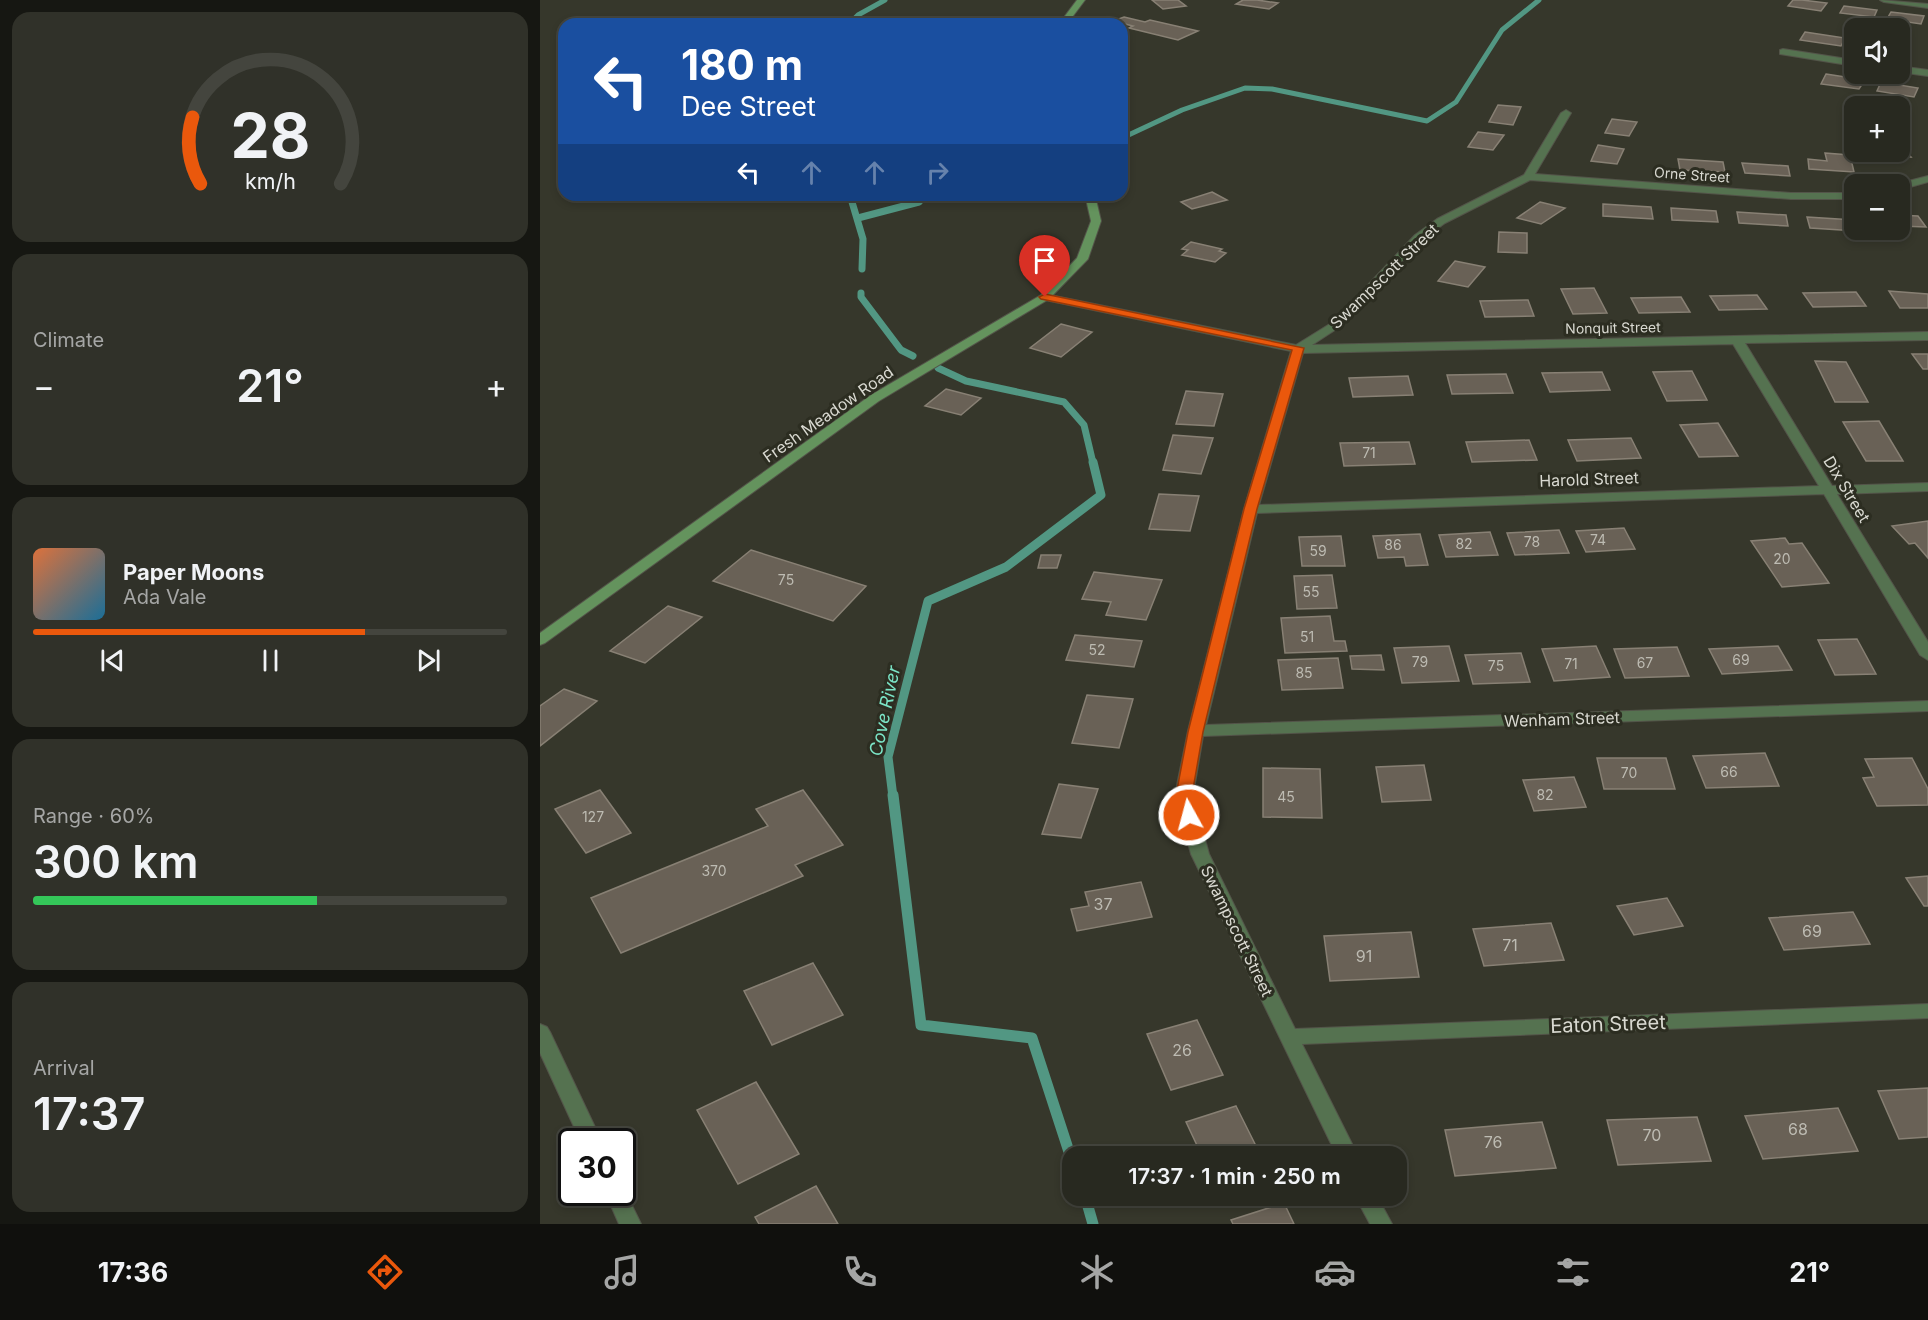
<!DOCTYPE html>
<meta charset="utf-8">
<style>
body{margin:0;font-family:Inter,sans-serif;background:#303129;color:#f1f3f6;height:100vh;display:flex;flex-direction:column;font-size:22px;white-space:nowrap}
*{box-sizing:border-box;margin:0}
p{font-size:20px;color:#a5a6a5}
.icon{flex:none;width:33px;height:33px;fill:none;stroke:currentColor;stroke-width:2;stroke-linecap:round;stroke-linejoin:round}
.map{position:relative;flex:1;overflow:hidden}
.drawer{display:flex;flex-direction:column;gap:12px;padding:12px;background:#161712;width:540px}
.drawer>*{flex:none}
.hud{position:absolute;left:18px;top:18px;width:570px;height:183px;border-radius:18px;box-shadow:0 3px 9px #0003,0 0 0 2px #44453e;background:#1a4fa0;color:#fff;overflow:hidden}
.fabs{position:absolute;left:1304px;top:18px;display:grid;gap:12px}
.fabs a{display:grid;place-items:center;width:66px;height:66px;border-radius:12px;background:#282920;box-shadow:0 3px 9px #0003,0 0 0 2px #44453e;font-size:30px}
.speed{position:absolute;left:18px;top:1128px;display:flex;gap:12px;font-size:30px;font-weight:700;text-align:center}
.speed>*{display:grid;place-content:center;width:78px;height:78px;border-radius:50%;background:#282920;box-shadow:0 3px 9px #0003,0 0 0 2px #44453e;line-height:1}
.speed .limit{border:3px solid #111;border-radius:9px;background:#fff;color:#111}
.pin{position:absolute;display:grid;place-items:center;width:51px;height:51px;color:#fff;margin:-62px -26px;border-radius:50% 50% 50% 0;rotate:-45deg;box-shadow:0 0 6px #0007}
.pin .icon{rotate:45deg}
.me{position:absolute;width:66px;margin:-33px;rotate:353deg;stroke-linejoin:round;filter:drop-shadow(0 0 4px #0008)}
.turn{display:flex;align-items:center;gap:21px;height:126px;padding:0 24px;font-size:27px}
.turn .icon{width:78px;height:78px;stroke-width:2.5}
.turn b{display:block;font-size:42px;line-height:51px}
.lanes{display:flex;align-items:center;height:57px;padding:0 24px;background:#0003;justify-content:center;gap:30px;direction:ltr}
.lanes .off{opacity:.35}
.big{font-size:45px;font-weight:600;line-height:1.1}
.drawer .card{flex:1;display:flex;flex-direction:column;justify-content:center;gap:9px;min-width:0;padding:0 21px;border-radius:18px;background:#303129}
.drawer .dial{align-items:center;gap:0}
.dial svg{height:156px;overflow:visible;fill:none;stroke:#44453e;stroke-width:7;stroke-linecap:round;text-anchor:middle}
.dial text{fill:#f1f3f6;stroke:none}
.song{display:flex;align-items:center;gap:18px}
.cover{width:72px;height:72px;border-radius:9px;background:linear-gradient(135deg,hsl(20 70% 55%),hsl(200 70% 35%))}
.played{height:6px;border-radius:3px;background:linear-gradient(90deg,#ea580c 70%,#44453e 70%)}
.keys{display:flex;justify-content:space-around;direction:ltr}
.heat{display:flex;justify-content:space-between;align-items:center;font-size:33px;direction:ltr}
.charge{height:9px;border-radius:4px;background:linear-gradient(90deg,#34c759 60%,#44453e 0)}
.trip{position:absolute;left:522px;top:1146px;width:345px;height:60px;border-radius:18px;background:#282920;box-shadow:0 3px 9px #0003,0 0 0 2px #44453e;font-weight:600;line-height:60px;text-align:center}
.dock{display:flex;height:96px;justify-content:space-around;align-items:center;background:#10100d;color:#a5a6a5}
.dock .icon{width:42px;height:42px}
.dock .on{color:#ea580c}
.dock b{font-size:27px;color:#f1f3f6}
main{display:flex;flex:1;min-height:0}
.map>svg:first-child{display:block}
.lines{fill:none;stroke-linecap:round;stroke-linejoin:round}
.stream-far3{stroke:#529783;stroke-width:5}
.stream-far2{stroke:#529783;stroke-width:7}
.stream-far1{stroke:#529783;stroke-width:9}
.stream{stroke:#529783;stroke-width:11}
.building{fill:#696156;stroke:#888074;stroke-width:1.5}
.street-casing{stroke:#535449;stroke-width:2}
.secondary-casing{stroke:#535449;stroke-width:2}
.street{fill:#557250;fill-rule:evenodd}
.secondary{fill:#64935d;fill-rule:evenodd}
.route{fill:#ea580c;stroke:#983908;stroke-width:1.5}
.labels{text-anchor:middle;stroke-width:6;stroke-linejoin:round;paint-order:stroke}
.far-street-label{font-size:14px;fill:#d9d9d1;stroke:#2c2d21}
.number-label{font-size:14px;fill:#bdbbb2}
.street-label{font-size:16px;fill:#d9d9d1;stroke:#2c2d21}
.near-number-label{font-size:16px;fill:#bdbbb2}
.water-label{font-size:18px;font-style:italic;fill:#7be4c6;stroke:#2c2d21}
.near-street-label{font-size:20px;fill:#d9d9d1;stroke:#2c2d21}
</style>
<main>
<section class="drawer">
<div class="card dial"><svg viewBox="0 0 100 80">
<path d="M14 69A42 42 0 1 1 86 69"/>
<path d="M14 69A42 42 0 0 1 10 35" stroke="#ea580c"/>
<text x="50" y="56" font-size="32" font-weight="700">28</text>
<text x="50" y="72" font-size="11">km/h</text>
</svg></div>
<div class="card"><p>Climate</p>
<div class="heat"><a>−</a><b class="big">21°</b><a>+</a></div>
</div>
<div class="card">
<div class="song"><i class="cover"></i><div><b>Paper Moons</b><p>Ada Vale</p></div></div>
<div class="played"></div>
<div class="keys"><svg class="icon" aria-label="previous" viewBox="0 0 24 24"><path d="M18 5L8 12l10 7zM5 5v14"/></svg><svg class="icon" aria-label="pause" viewBox="0 0 24 24"><path d="M8 5v14M16 5v14"/></svg><svg class="icon" aria-label="next" viewBox="0 0 24 24"><path d="M6 5l10 7-10 7zM19 5v14"/></svg></div>
</div>
<div class="card"><p>Range · 60%</p><b class="big">300 km</b><div class="charge"></div></div>
<div class="card"><p>Arrival</p><b class="big">17:37</b></div>
</section>
<div class="map">
<svg width="1388" height="1224" viewBox="0 0 1388 1224">
<rect width="100%" height="100%" fill="#36372b"/>
<g class="lines">
<!-- stream-far3 -->
<g class="stream-far3">
<path d="M 309,24 L 318,15 L 345,0"/>
<path d="M 582,138 L 642,110 L 705,88 L 732,89 L 887,121 L 916,102 L 962,30 L 999,0"/>
<path d="M 310,195 L 312,203"/>
<path d="M 373,203 L 404,195"/>
</g>
<!-- stream-far2 -->
<g class="stream-far2">
<path d="M 312,202 L 323,239 L 322,269"/>
<path d="M 318,218 L 379,202"/>
<path d="M 321,293 L 321,297 L 361,350 L 373,356"/>
<path d="M 398,368 L 426,381 L 524,402 L 544,425 L 553,463"/>
</g>
<!-- stream-far1 -->
<path class="stream-far1" d="M 353,797 L 348,757 L 388,601 L 466,567 L 561,495 L 553,462"/>
<!-- stream -->
<g class="stream">
<path d="M 353,795 L 381,1025 L 492,1038 L 532,1161"/>
<path d="M 545,1196 L 553,1224"/>
</g>
</g>
<!-- building -->
<g class="building">
<path d="M 612,0 L 638,0 L 646,6 L 623,9 Z"/>
<path d="M 703,0 L 717,0 L 738,3 L 729,9 L 696,4 Z"/>
<path d="M 1253,0 L 1262,0 L 1287,3 L 1281,11 L 1248,6 Z"/>
<path d="M 1304,6 L 1337,10 L 1334,17 L 1300,13 Z"/>
<path d="M 1351,12 L 1384,16 L 1381,24 L 1347,19 Z"/>
<path d="M 584,17 L 605,22 L 610,20 L 658,31 L 638,40 L 589,28 L 593,26 L 573,21 Z"/>
<path d="M 1265,32 L 1305,38 L 1301,46 L 1260,40 Z"/>
<path d="M 1286,74 L 1325,80 L 1319,89 L 1281,84 Z"/>
<path d="M 1341,82 L 1378,88 L 1374,97 L 1337,91 Z"/>
<path d="M 958,105 L 981,107 L 973,125 L 949,122 Z"/>
<path d="M 1072,119 L 1097,122 L 1089,136 L 1065,133 Z"/>
<path d="M 938,132 L 964,135 L 953,150 L 928,147 Z"/>
<path d="M 1058,145 L 1084,149 L 1077,164 L 1051,161 Z"/>
<path d="M 1359,148 L 1363,148 L 1371,157 L 1327,158 L 1323,152 L 1359,152 Z"/>
<path d="M 1285,153 L 1310,155 L 1314,172 L 1269,169 L 1268,159 L 1287,161 Z"/>
<path d="M 1138,159 L 1183,162 L 1185,172 L 1140,170 Z"/>
<path d="M 1202,163 L 1248,166 L 1250,176 L 1205,173 Z"/>
<path d="M 672,192 L 687,200 L 652,209 L 641,202 Z"/>
<path d="M 1000,202 L 1025,208 L 1001,224 L 977,218 Z"/>
<path d="M 1063,204 L 1111,207 L 1113,219 L 1063,216 Z"/>
<path d="M 1131,208 L 1176,211 L 1178,222 L 1132,220 Z"/>
<path d="M 1197,212 L 1246,215 L 1248,226 L 1199,223 Z"/>
<path d="M 1359,215 L 1378,216 L 1386,227 L 1359,226 Z"/>
<path d="M 1267,217 L 1314,220 L 1314,230 L 1317,231 L 1270,228 Z"/>
<path d="M 959,232 L 987,233 L 987,253 L 958,252 Z"/>
<path d="M 651,242 L 682,249 L 679,251 L 686,253 L 675,262 L 642,255 L 648,250 L 642,249 Z"/>
<path d="M 915,261 L 945,267 L 928,287 L 898,281 Z"/>
<path d="M 1054,288 L 1067,313 L 1033,314 L 1021,289 Z"/>
<path d="M 1349,291 L 1388,294 L 1388,308 L 1360,308 Z"/>
<path d="M 1316,292 L 1326,306 L 1273,307 L 1263,293 Z"/>
<path d="M 1217,295 L 1227,309 L 1179,310 L 1170,296 Z"/>
<path d="M 1141,297 L 1150,312 L 1099,313 L 1091,298 Z"/>
<path d="M 988,300 L 994,316 L 945,317 L 940,301 Z"/>
<path d="M 521,324 L 552,332 L 521,357 L 490,348 Z"/>
<path d="M 1372,354 L 1388,354 L 1388,369 L 1383,369 Z"/>
<path d="M 1275,361 L 1306,362 L 1328,402 L 1295,402 Z"/>
<path d="M 1152,371 L 1167,400 L 1127,401 L 1113,372 Z"/>
<path d="M 1062,372 L 1070,390 L 1010,392 L 1002,373 Z"/>
<path d="M 966,374 L 973,393 L 912,394 L 907,375 Z"/>
<path d="M 868,376 L 873,395 L 813,397 L 809,378 Z"/>
<path d="M 406,389 L 441,398 L 421,415 L 385,406 Z"/>
<path d="M 646,391 L 683,394 L 674,426 L 636,424 Z"/>
<path d="M 1339,421 L 1363,461 L 1326,461 L 1303,422 Z"/>
<path d="M 1178,423 L 1198,456 L 1159,457 L 1140,425 Z"/>
<path d="M 633,435 L 673,438 L 661,474 L 623,470 Z"/>
<path d="M 1091,438 L 1101,458 L 1037,461 L 1028,440 Z"/>
<path d="M 989,440 L 997,460 L 932,462 L 926,442 Z"/>
<path d="M 869,442 L 875,464 L 804,466 L 800,443 Z"/>
<path d="M 619,494 L 659,496 L 650,531 L 609,529 Z"/>
<path d="M 1388,521 L 1388,558 L 1375,543 L 1369,544 L 1352,526 Z"/>
<path d="M 1084,528 L 1095,549 L 1046,552 L 1036,531 Z"/>
<path d="M 1019,530 L 1029,553 L 975,555 L 967,533 Z"/>
<path d="M 950,532 L 958,555 L 906,557 L 899,535 Z"/>
<path d="M 880,534 L 888,565 L 866,566 L 864,557 L 838,558 L 833,536 Z"/>
<path d="M 801,536 L 805,566 L 762,566 L 759,537 Z"/>
<path d="M 1245,538 L 1249,544 L 1262,543 L 1289,583 L 1242,587 L 1211,541 Z"/>
<path d="M 211,550 L 326,586 L 293,621 L 173,581 Z"/>
<path d="M 501,555 L 521,555 L 517,568 L 498,568 Z"/>
<path d="M 554,572 L 622,580 L 606,620 L 566,615 L 571,602 L 542,599 Z"/>
<path d="M 792,575 L 797,608 L 757,609 L 754,576 Z"/>
<path d="M 128,606 L 162,617 L 105,663 L 70,651 Z"/>
<path d="M 790,616 L 794,641 L 805,641 L 807,651 L 745,653 L 741,618 Z"/>
<path d="M 535,635 L 602,641 L 594,667 L 526,660 Z"/>
<path d="M 1317,639 L 1336,674 L 1295,675 L 1278,640 Z"/>
<path d="M 909,646 L 919,681 L 862,683 L 854,648 Z"/>
<path d="M 1056,646 L 1070,677 L 1014,681 L 1002,649 Z"/>
<path d="M 1238,646 L 1252,670 L 1182,674 L 1169,649 Z"/>
<path d="M 1137,647 L 1149,676 L 1085,678 L 1074,649 Z"/>
<path d="M 981,653 L 990,682 L 933,684 L 925,655 Z"/>
<path d="M 841,655 L 844,670 L 812,669 L 810,656 Z"/>
<path d="M 798,658 L 803,688 L 742,690 L 738,660 Z"/>
<path d="M 24,689 L 57,701 L 0,746 L 0,706 Z"/>
<path d="M 547,695 L 593,699 L 579,748 L 532,743 Z"/>
<path d="M 1225,753 L 1239,786 L 1166,788 L 1153,756 Z"/>
<path d="M 1057,758 L 1126,758 L 1135,789 L 1064,789 Z"/>
<path d="M 1372,758 L 1388,789 L 1388,805 L 1337,806 L 1323,778 L 1334,777 L 1325,759 Z"/>
<path d="M 884,765 L 891,800 L 842,802 L 836,767 Z"/>
<path d="M 723,768 L 780,769 L 782,818 L 723,817 Z"/>
<path d="M 1034,777 L 1046,807 L 994,811 L 983,780 Z"/>
<path d="M 519,784 L 558,789 L 541,838 L 502,834 Z"/>
<path d="M 60,790 L 91,833 L 46,853 L 15,809 Z"/>
<path d="M 263,790 L 303,845 L 255,865 L 263,876 L 81,953 L 51,898 L 228,826 L 216,809 Z"/>
<path d="M 1388,876 L 1388,906 L 1384,906 L 1366,878 Z"/>
<path d="M 601,882 L 612,917 L 537,931 L 531,909 L 549,906 L 545,892 Z"/>
<path d="M 1127,898 L 1143,926 L 1094,935 L 1077,906 Z"/>
<path d="M 1313,912 L 1330,944 L 1244,950 L 1229,918 Z"/>
<path d="M 1011,923 L 1024,960 L 944,966 L 933,929 Z"/>
<path d="M 871,932 L 879,977 L 790,981 L 784,936 Z"/>
<path d="M 273,963 L 303,1015 L 232,1045 L 204,991 Z"/>
<path d="M 657,1020 L 683,1075 L 631,1090 L 607,1034 Z"/>
<path d="M 216,1082 L 259,1154 L 198,1184 L 157,1110 Z"/>
<path d="M 1388,1088 L 1388,1137 L 1359,1139 L 1338,1091 Z"/>
<path d="M 696,1106 L 721,1156 L 662,1156 L 646,1122 Z"/>
<path d="M 1298,1108 L 1318,1151 L 1223,1159 L 1205,1116 Z"/>
<path d="M 1157,1117 L 1171,1161 L 1078,1165 L 1067,1120 Z"/>
<path d="M 1002,1122 L 1016,1168 L 915,1176 L 905,1130 Z"/>
<path d="M 276,1186 L 298,1224 L 219,1224 L 215,1217 Z"/>
<path d="M 744,1203 L 754,1224 L 693,1224 L 691,1220 Z"/>
</g>
<g class="lines">
<!-- street casing -->
<g class="street-casing">
<g id="street">
<path d="M 1340,0 L 1388,4 L 1388,8 L 1344,2 Z"/>
<path d="M 1243,49 L 1314,60 L 1314,66 L 1240,54 L 1240,50 Z"/>
<path d="M 1359,66 L 1388,70 L 1388,76 L 1359,72 Z"/>
<path d="M 1026,110 L 1031,113 L 995,174 L 1251,193 L 1314,193 L 1314,199 L 1251,199 L 990,180 L 905,223 L 883,239 L 801,326 L 772,345 L 1388,332 L 1388,340 L 1205,343 L 1292,486 L 1388,483 L 1388,491 L 1297,494 L 1388,642 L 1388,660 L 1380,655 L 1284,494 L 717,513 L 666,725 L 1388,701 L 1388,711 L 663,736 L 653,795 L 669,854 L 755,1029 L 1388,1004 L 1388,1018 L 762,1044 L 818,1156 L 797,1156 L 651,854 L 635,795 L 648,731 L 704,509 L 751,351 L 505,300 L 499,297 L 505,294 L 756,345 L 793,322 L 875,235 L 897,219 L 984,175 L 1021,113 ZM 1193,344 L 1279,486 L 719,505 L 763,353 Z"/>
<path d="M 1388,176 L 1388,182 L 1363,189 L 1359,190 L 1359,184 L 1357,184 Z"/>
<path d="M 0,1024 L 7,1027 L 10,1032 L 62,1142 L 41,1142 L 0,1053 Z"/>
<path d="M 82,1185 L 101,1224 L 79,1224 L 65,1192 L 82,1192 Z"/>
<path d="M 815,1196 L 837,1196 L 852,1224 L 830,1224 Z"/>
</g>
</g>
<!-- secondary casing -->
<g class="secondary-casing">
<g id="secondary">
<path d="M 537,0 L 545,0 L 527,24 L 519,24 Z"/>
<path d="M 545,195 L 555,195 L 561,221 L 548,259 L 509,299 L 339,401 L 5,643 L 0,645 L 0,633 L 331,395 L 501,295 L 537,258 L 551,221 Z"/>
</g>
</g>
<!-- street -->
<use href="#street" class="street"/>
<!-- secondary -->
<use href="#secondary" class="secondary"/>
</g>
<!-- route -->
<path class="route" d="M 505,294 L 764,348 L 717,509 L 663,732 L 652,795 L 657,815 L 649,820 L 641,815 L 636,795 L 648,732 L 704,509 L 752,350 L 501,299 L 499,297 Z"/>
<g class="labels">
<!-- far-street labels -->
<g class="far-street-label">
<text transform="translate(1152 175) rotate(4)" y="5">Orne Street</text>
<text transform="translate(1073 328) rotate(-1)" y="5">Nonquit Street</text>
</g>
<!-- number labels -->
<g class="number-label">
<text x="829" y="458">71</text>
<text x="1058" y="545">74</text>
<text x="992" y="547">78</text>
<text x="924" y="549">82</text>
<text x="853" y="550">86</text>
<text x="778" y="556">59</text>
<text x="1242" y="564">20</text>
<text x="246" y="585">75</text>
<text x="771" y="597">55</text>
<text x="767" y="642">51</text>
<text x="557" y="655">52</text>
<text x="1201" y="665">69</text>
<text x="880" y="667">79</text>
<text x="1105" y="668">67</text>
<text x="1031" y="669">71</text>
<text x="956" y="671">75</text>
<text x="764" y="678">85</text>
<text x="1189" y="777">66</text>
<text x="1089" y="778">70</text>
<text x="1005" y="800">82</text>
<text x="746" y="802">45</text>
<text x="53" y="822">127</text>
<text x="174" y="876">370</text>
</g>
<!-- street labels -->
<g class="street-label">
<text transform="translate(844 276) rotate(-44)" y="6">Swampscott Street</text>
<text transform="translate(288 414) rotate(-35)" y="6">Fresh Meadow Road</text>
<text transform="translate(1049 479) rotate(-2)" y="6">Harold Street</text>
<text transform="translate(1307 489) rotate(59)" y="6">Dix Street</text>
<text transform="translate(1022 719) rotate(-2)" y="6">Wenham Street</text>
<text transform="translate(697 931) rotate(64)" y="6">Swampscott Street</text>
</g>
<!-- near-number labels -->
<g class="near-number-label">
<text x="563" y="910">37</text>
<text x="1272" y="937">69</text>
<text x="970" y="951">71</text>
<text x="824" y="962">91</text>
<text x="642" y="1056">26</text>
<text x="1258" y="1135">68</text>
<text x="1112" y="1141">70</text>
<text x="953" y="1148">76</text>
</g>
<!-- water labels -->
<g class="water-label">
<text transform="translate(345 711) rotate(-78)" y="6">Cove River</text>
</g>
<!-- near-street labels -->
<g class="near-street-label">
<text transform="translate(1068 1024) rotate(-2)" y="7">Eaton Street</text>
</g>
</g>
</svg>
<div class="fabs">
<a><svg class="icon" aria-label="sound" viewBox="0 0 24 24"><path d="M4 9h4l5-4v14l-5-4H4zM17 9q2 3 0 6"/></svg></a>
<a>+</a>
<a>−</a>
</div>
<div class="speed"><div class="limit">30</div></div>
<div class="pin" style="left:505px;top:297px;background:#d93025"><svg class="icon" aria-label="arrive" viewBox="0 0 24 24"><path d="M6 21V4h12l-3 4 3 4H6"/></svg></div>
<svg class="me" style="left:649px;top:815px" viewBox="-20 -20 40 40"><circle r="17" fill="#ea580c" stroke="#fff" stroke-width="3"/><path d="M0-11L8 9 0 5-8 9z" fill="#fff"/></svg>
<div class="trip">17:37 · 1 min · 250 m</div>
<div class="hud">
<div class="turn"><svg class="icon" aria-label="left" viewBox="0 0 24 24"><path d="M17 20v-9H6M10 6l-5 5 5 5"/></svg><div><b>180 m</b>Dee Street</div></div>
<div class="lanes"><svg class="icon" aria-label="left" viewBox="0 0 24 24"><path d="M17 20v-9H6M10 6l-5 5 5 5"/></svg><svg class="icon off" aria-label="ahead" viewBox="0 0 24 24"><path d="M12 20V5M6 11l6-6 6 6"/></svg><svg class="icon off" aria-label="ahead" viewBox="0 0 24 24"><path d="M12 20V5M6 11l6-6 6 6"/></svg><svg class="icon off" aria-label="right" viewBox="0 0 24 24"><path d="M7 20v-9h11M14 6l5 5-5 5"/></svg></div>
</div>
</div>
</main>
<nav class="dock">
<b>17:36</b>
<svg class="icon on" aria-label="directions" viewBox="0 0 24 24"><path d="M12 3l9 9-9 9-9-9zM9 14v-3h6M13 9l2 2-2 2"/></svg>
<svg class="icon" aria-label="music" viewBox="0 0 24 24"><path d="M9 18V5l10-2v13"/><circle cx="6" cy="18" r="3"/><circle cx="16" cy="16" r="3"/></svg>
<svg class="icon" aria-label="phone" viewBox="0 0 24 24"><path d="M5 4h4l2 5-3 2q2 4 5 5l2-3 5 2v4C11 20 4 13 5 4z"/></svg>
<svg class="icon" aria-label="climate" viewBox="0 0 24 24"><path d="M12 3v18M4 7l16 10M4 17L20 7"/></svg>
<svg class="icon" aria-label="car" viewBox="0 0 24 24"><path d="M5 17H2v-5l4-1 3-4h7l3 4 3 1v5h-3M9 17h6M6 11h13"/><circle cx="7" cy="17" r="2"/><circle cx="17" cy="17" r="2"/></svg>
<svg class="icon" aria-label="filters" viewBox="0 0 24 24"><path d="M4 7h16M4 17h16"/><circle cx="9" cy="7" r="2"/><circle cx="15" cy="17" r="2"/></svg>
<b>21°</b>
</nav>
